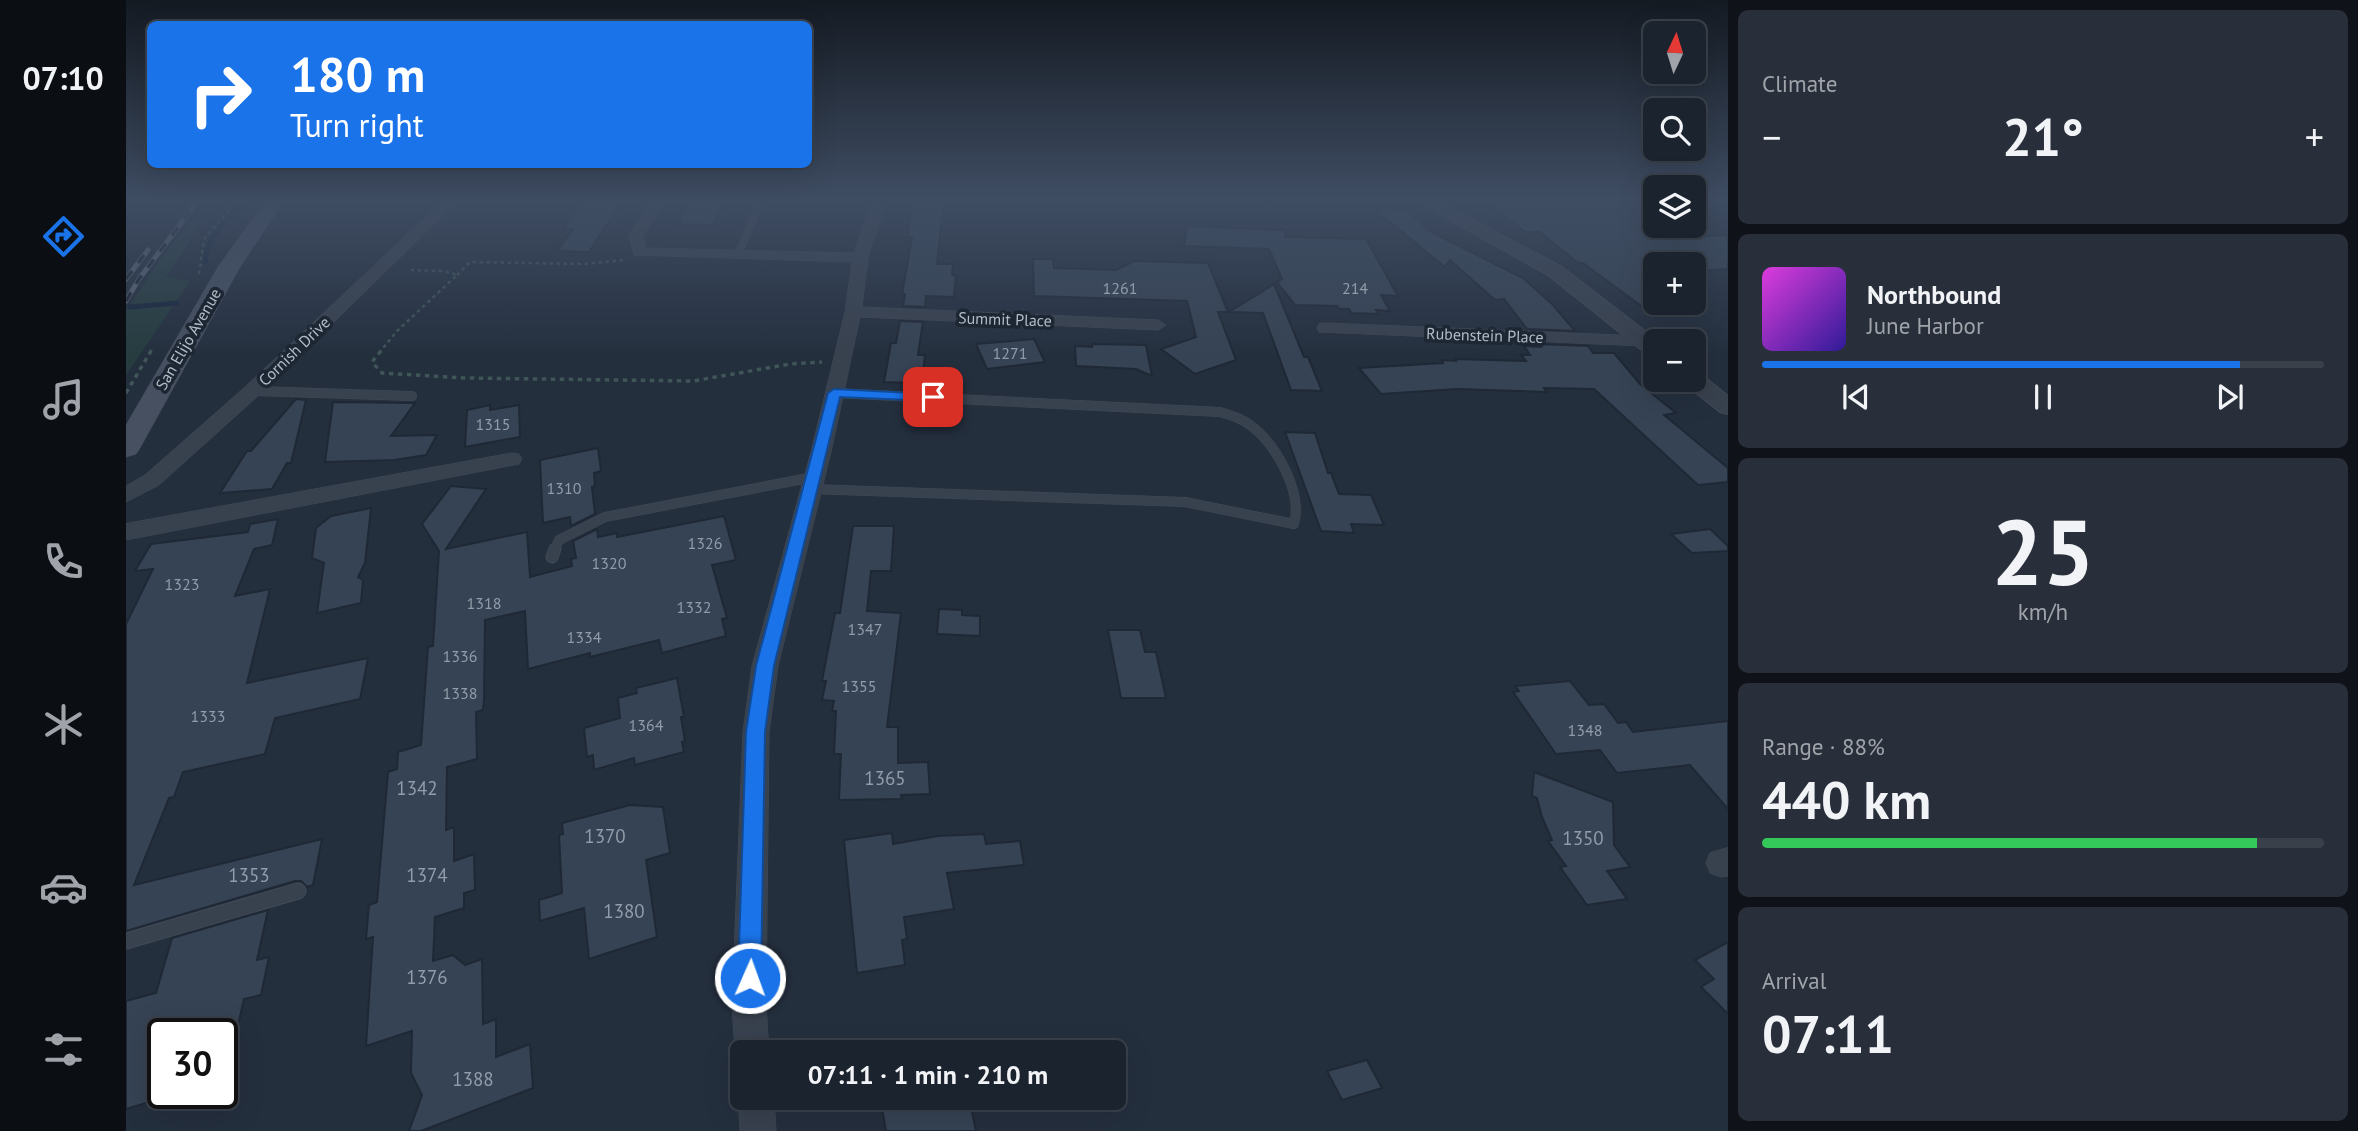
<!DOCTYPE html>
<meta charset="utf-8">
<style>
body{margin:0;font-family:"PT Sans",sans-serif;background:#282f3a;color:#f1f3f6;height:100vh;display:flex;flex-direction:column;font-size:26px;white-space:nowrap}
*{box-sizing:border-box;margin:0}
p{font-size:23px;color:#a0a4aa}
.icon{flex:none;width:38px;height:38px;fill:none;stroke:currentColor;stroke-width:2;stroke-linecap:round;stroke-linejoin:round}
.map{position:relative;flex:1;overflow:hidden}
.side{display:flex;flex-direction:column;gap:10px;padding:10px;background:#0f1319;width:630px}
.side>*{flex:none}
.hud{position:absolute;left:21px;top:21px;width:665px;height:147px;border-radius:10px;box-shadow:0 7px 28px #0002,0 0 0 2px #39404a;background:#1a73e8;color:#fff;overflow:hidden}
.needle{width:46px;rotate:4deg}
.controls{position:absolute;left:1517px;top:21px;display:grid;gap:14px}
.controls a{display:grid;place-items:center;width:63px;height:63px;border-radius:10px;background:#1b232e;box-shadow:0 7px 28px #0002,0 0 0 2px #39404a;font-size:35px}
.speed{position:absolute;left:21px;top:1018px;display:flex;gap:14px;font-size:35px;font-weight:700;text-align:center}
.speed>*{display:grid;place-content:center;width:91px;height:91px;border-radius:50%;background:#1b232e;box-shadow:0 7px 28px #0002,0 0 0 2px #39404a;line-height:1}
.speed .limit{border:4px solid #111;border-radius:10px;background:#fff;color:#111}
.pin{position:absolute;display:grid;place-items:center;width:60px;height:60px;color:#fff;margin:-30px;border-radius:14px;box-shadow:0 4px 10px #0006}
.me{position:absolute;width:77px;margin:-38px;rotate:2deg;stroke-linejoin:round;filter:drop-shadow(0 0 5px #0008)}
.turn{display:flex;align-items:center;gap:24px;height:147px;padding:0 28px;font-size:32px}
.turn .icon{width:91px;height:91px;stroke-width:2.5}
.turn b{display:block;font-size:49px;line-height:60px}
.big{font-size:52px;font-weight:600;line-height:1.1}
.side .card{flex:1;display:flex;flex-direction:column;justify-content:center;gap:10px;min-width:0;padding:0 24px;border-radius:10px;background:#282f3a}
.side .dial{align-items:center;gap:0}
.dial b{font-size:91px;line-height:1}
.song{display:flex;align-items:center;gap:21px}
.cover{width:84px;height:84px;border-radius:10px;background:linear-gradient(135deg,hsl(300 70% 55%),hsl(250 70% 35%))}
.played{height:7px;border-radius:4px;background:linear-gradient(90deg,#1a73e8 85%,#39404a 85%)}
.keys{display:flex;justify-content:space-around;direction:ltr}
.heat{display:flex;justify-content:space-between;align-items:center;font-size:38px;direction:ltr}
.charge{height:10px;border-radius:5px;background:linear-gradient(90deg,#34c759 88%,#39404a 0)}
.trip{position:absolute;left:604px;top:1040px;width:396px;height:70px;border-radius:10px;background:#1b232e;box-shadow:0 7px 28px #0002,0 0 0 2px #39404a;font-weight:600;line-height:70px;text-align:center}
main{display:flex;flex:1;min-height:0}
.menu{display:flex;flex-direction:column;width:126px;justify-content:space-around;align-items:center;background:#0b0e12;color:#a0a4aa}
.menu .icon{width:49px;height:49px}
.menu .current{color:#1a73e8}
.menu b{font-size:32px;color:#f1f3f6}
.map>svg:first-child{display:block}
.green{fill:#263c3f}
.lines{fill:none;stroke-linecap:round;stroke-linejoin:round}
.stream{stroke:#17263c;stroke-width:5}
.building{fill:#364354;stroke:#1f2835;stroke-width:2}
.service-far3-casing{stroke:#414a57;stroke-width:8}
.service-far2-casing{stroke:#414a57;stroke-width:10}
.service-far1-casing{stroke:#414a57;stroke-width:13}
.service-casing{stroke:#414a57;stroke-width:17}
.minor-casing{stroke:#414a57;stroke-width:1}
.tertiary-casing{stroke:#414a57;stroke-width:2}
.secondary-casing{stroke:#414a57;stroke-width:1}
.path-far1{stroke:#3f5557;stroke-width:2.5;stroke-dasharray:3.5 3.5;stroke-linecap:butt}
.path{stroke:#3f5557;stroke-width:3.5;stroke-dasharray:4.5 4.5;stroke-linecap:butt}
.service-far3{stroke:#38414e;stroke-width:7}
.service-far2{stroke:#38414e;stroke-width:9}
.service-far1{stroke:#38414e;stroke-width:11}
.service{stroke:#38414e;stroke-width:15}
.minor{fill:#38414e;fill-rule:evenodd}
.tertiary{fill:#38414e;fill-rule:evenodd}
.secondary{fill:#465061;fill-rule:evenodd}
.rail-casing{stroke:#5a6575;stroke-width:5}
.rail{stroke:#1d2633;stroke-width:3.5;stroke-dasharray:10;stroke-linecap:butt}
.route{fill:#1a73e8;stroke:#114b97;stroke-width:2}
.labels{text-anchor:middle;stroke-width:7;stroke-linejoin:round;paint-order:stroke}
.number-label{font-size:16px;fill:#929caa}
.far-street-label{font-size:16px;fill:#b4bcc9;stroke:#1d2633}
.near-number-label{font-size:19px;fill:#929caa}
</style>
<main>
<nav class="menu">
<b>07:10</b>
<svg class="icon current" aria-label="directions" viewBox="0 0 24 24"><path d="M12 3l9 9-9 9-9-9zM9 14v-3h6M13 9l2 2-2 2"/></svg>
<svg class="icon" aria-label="music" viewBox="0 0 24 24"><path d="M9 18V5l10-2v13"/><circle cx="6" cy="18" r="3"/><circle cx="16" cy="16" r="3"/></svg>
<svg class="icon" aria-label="phone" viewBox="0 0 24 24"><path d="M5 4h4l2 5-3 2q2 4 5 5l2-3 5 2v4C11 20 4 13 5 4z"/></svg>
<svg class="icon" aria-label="climate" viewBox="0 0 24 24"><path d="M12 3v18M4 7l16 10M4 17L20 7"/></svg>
<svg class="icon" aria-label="car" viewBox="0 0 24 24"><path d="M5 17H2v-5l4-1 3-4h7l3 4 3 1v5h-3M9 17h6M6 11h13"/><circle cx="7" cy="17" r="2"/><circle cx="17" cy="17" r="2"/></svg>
<svg class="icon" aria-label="filters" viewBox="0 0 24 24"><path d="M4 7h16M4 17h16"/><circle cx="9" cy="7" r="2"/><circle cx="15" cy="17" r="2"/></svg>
</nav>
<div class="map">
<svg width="1602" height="1131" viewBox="0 0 1602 1131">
<rect width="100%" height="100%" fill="#242f3e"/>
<!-- green -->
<path class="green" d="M 78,219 L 40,277 L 64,281 L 0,375 L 0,311 L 33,261 L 65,221 Z"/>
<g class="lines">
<!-- stream -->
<g class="stream">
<path d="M 79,262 C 82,233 103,218 121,198"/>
<path d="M 4,307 L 51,303"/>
</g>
</g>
<!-- building -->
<g class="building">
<path d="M 459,198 L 498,198 L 463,252 L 431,251 L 447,229 L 437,228 Z"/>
<path d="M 566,198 L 599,200 L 586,225 L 553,224 L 555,219 L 553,219 Z"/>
<path d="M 788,198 L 818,198 L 811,264 L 827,264 L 826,274 L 830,277 L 828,297 L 800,296 L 799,307 L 777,306 L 779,294 L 776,294 L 786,237 L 781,237 Z"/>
<path d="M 1488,200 L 1506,212 L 1512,207 L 1508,200 L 1530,200 L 1530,239 L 1602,235 L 1602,269 L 1573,271 L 1568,268 L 1568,264 L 1530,264 L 1530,317 L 1457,263 L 1452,263 L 1414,232 L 1399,232 L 1361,201 Z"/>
<path d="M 1279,209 L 1305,232 L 1397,278 L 1427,305 L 1449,331 L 1401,329 L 1378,299 L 1369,300 L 1324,260 L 1319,267 L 1249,210 Z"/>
<path d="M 1061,226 L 1159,230 L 1159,237 L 1240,239 L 1272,296 L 1255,295 L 1264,311 L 1250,310 L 1253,314 L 1225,313 L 1223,309 L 1213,309 L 1211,306 L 1169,305 L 1151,282 L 1156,279 L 1143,249 L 1058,246 Z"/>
<path d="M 907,259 L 927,259 L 928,268 L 990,270 L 1008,261 L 1082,263 L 1102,312 L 1092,312 L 1110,360 L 1069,374 L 1035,349 L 1070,337 L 1061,301 L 908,296 Z"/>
<path d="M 1148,284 L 1178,357 L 1182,357 L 1196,391 L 1165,390 L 1137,313 L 1103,312 Z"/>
<path d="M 774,321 L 797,322 L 792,355 L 799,355 L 796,381 L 788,380 L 788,383 L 758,382 L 765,343 L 770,343 Z"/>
<path d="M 908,339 L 919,362 L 861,369 L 850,344 Z"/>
<path d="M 966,344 L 1020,345 L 1026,376 L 1010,369 L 950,366 L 949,346 L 966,347 Z"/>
<path d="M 1413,344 L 1462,346 L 1467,353 L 1488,353 L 1514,384 L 1550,413 L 1538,415 L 1602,468 L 1602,482 L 1572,485 L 1468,389 L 1418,388 L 1421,392 L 1331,389 L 1255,394 L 1233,368 L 1317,363 L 1316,360 L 1330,361 L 1329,359 L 1400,361 L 1395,355 L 1404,355 L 1398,346 L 1415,347 Z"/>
<path d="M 170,399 L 180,400 L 165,463 L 161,463 L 146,489 L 94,493 L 121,451 L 125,451 Z"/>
<path d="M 207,402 L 289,403 L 265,436 L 311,435 L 300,455 L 269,460 L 199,462 Z"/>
<path d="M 364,405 L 364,410 L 393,405 L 394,437 L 339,447 L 341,410 Z"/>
<path d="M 1159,432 L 1189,433 L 1202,473 L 1205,473 L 1213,494 L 1245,495 L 1258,525 L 1225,524 L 1228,533 L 1195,531 Z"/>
<path d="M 472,448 L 475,471 L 468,473 L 469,486 L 466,487 L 469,514 L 445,526 L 444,517 L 417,523 L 414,460 Z"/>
<path d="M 325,486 L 360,489 L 320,549 L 401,532 L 404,577 L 446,566 L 445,559 L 450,558 L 447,541 L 471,529 L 472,537 L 491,533 L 491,537 L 598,516 L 610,560 L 586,565 L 601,618 L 596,619 L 600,636 L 536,653 L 533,640 L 464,657 L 464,653 L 402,669 L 399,611 L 359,620 L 358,700 L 357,710 L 350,712 L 351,759 L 321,767 L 320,830 L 328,827 L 328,861 L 348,854 L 349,890 L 338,893 L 338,908 L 309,917 L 307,961 L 327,955 L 339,965 L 356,959 L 357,1024 L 370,1019 L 370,1057 L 404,1044 L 407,1088 L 295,1131 L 283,1131 L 296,1095 L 285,1073 L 286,1031 L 240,1046 L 247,937 L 240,939 L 243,905 L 251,902 L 262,772 L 271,769 L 272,752 L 295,745 L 302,647 L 307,646 L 313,551 L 296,524 Z"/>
<path d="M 245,508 L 239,563 L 232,577 L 237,580 L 235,603 L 191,613 L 198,563 L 186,558 L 190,528 L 205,516 Z"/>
<path d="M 152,519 L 146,545 L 128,549 L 109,596 L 144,589 L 121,683 L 242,658 L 234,699 L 149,718 L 139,754 L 57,772 L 48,797 L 43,798 L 8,885 L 196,839 L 187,885 L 181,887 L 175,881 L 169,881 L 0,931 L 0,624 L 27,569 L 9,571 L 25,544 L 122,532 L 124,524 Z"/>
<path d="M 727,526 L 768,526 L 765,571 L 745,571 L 741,611 L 775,613 L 761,727 L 772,727 L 772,763 L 802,762 L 804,794 L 775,795 L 776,799 L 713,800 L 715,754 L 708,754 L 710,711 L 706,711 L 708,701 L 696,700 L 700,681 L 696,681 L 709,613 L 714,613 Z"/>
<path d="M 1584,529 L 1602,546 L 1602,551 L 1566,553 L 1545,534 Z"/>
<path d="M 813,609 L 836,610 L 836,615 L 854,616 L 854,636 L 811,634 Z"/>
<path d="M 982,630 L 1014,630 L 1019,652 L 1030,652 L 1040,698 L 995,698 Z"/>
<path d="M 551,678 L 558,717 L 555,717 L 559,741 L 556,742 L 558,752 L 509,765 L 508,758 L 468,770 L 467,755 L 461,757 L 458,728 L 494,718 L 492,698 L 511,693 L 510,688 Z"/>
<path d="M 1444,681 L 1463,705 L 1478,704 L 1492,723 L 1500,722 L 1507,732 L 1602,721 L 1602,809 L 1564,765 L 1491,773 L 1474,750 L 1430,754 L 1387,692 L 1393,691 L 1389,686 Z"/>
<path d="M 1408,772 L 1487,802 L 1488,845 L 1504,867 L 1481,871 L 1501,899 L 1461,905 L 1434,867 L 1440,866 L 1422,841 L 1426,840 L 1416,817 L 1411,798 L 1406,796 Z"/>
<path d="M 504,805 L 537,807 L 544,853 L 520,860 L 531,937 L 463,959 L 458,908 L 414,921 L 413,900 L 436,893 L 433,835 L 437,834 L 436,823 Z"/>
<path d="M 766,833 L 767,844 L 812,836 L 858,834 L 860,844 L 894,841 L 898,865 L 821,873 L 828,909 L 778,917 L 781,939 L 776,940 L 779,965 L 731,973 L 718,840 Z"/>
<path d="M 142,910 L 131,960 L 143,957 L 135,995 L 118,999 L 110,1034 L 37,1034 L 37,1098 L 0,1109 L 0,1001 L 30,993 L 46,938 Z"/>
<path d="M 1602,942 L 1602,1014 L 1575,987 L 1588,979 L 1569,960 Z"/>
<path d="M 1241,1060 L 1256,1088 L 1216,1100 L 1201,1071 Z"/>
<path d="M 754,1097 L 843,1097 L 850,1131 L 760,1131 Z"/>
</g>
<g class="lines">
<!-- service-far3 casing -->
<g class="service-far3-casing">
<g id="service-far3">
<path d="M 1494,198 L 1506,206"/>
<path d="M 612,255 L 636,198"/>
</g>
</g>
<!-- service-far2 casing -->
<g class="service-far2-casing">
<g id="service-far2">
<path d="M 126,391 L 286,396"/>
<path d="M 685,489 L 1059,502 L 1168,524 C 1177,492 1150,444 1124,425 C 1115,418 1105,415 1094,412 L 708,393"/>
<path d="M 428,551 L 433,540 L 479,517 L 688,477"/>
</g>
</g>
<!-- service-far1 casing -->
<g class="service-far1-casing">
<path id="service-far1" d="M 426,557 L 429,549"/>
</g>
<!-- service casing -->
<g class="service-casing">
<path id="service" d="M 0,941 L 172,891"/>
</g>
<!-- minor casing -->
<g class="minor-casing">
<g id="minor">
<path d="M 320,198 L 335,198 L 133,395 L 33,485 L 0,502 L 0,486 L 19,475 L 119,387 Z"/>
<path d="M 527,198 L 541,198 L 517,236 L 520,248 L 728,253 L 747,198 L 761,198 L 742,258 L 736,307 L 1032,320 L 1040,325 L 1032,330 L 734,317 L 705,452 L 652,666 L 643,732 L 640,1004 L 643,1052 L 616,1052 L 616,1065 L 609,1052 L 606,1004 L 617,732 L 626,666 L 685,452 L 719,312 L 726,262 L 508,255 L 503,236 Z"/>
<path d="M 1199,323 L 1518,336 L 1527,341 L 1518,346 L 1193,332 L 1191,328 L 1193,324 Z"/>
<path d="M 386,453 L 393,454 L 396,459 L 393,464 L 0,540 L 0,524 Z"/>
<path d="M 1602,848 L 1602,876 L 1595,877 L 1584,873 L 1580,863 L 1584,853 Z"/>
<path d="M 616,1087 L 616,1097 L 648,1097 L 650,1131 L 614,1131 L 612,1097 Z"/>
</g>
</g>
<!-- tertiary casing -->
<g class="tertiary-casing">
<g id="tertiary">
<path d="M 1284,198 L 1305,198 L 1436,267 L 1532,341 L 1530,341 L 1530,356 L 1522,355 L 1422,275 Z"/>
<path d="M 1568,373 L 1576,375 L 1602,396 L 1602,414 L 1594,412 L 1560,385 L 1557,380 L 1568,380 Z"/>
</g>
</g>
<!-- secondary casing -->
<g class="secondary-casing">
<path id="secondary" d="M 142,198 L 160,198 L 114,267 L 14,448 L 10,454 L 0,457 L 0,425 L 92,267 Z"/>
</g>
<!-- path-far1 -->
<g class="path-far1">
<path d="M 73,274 L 78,239 L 114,198"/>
<path d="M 331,275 L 344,262 L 459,264 L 499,260"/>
<path d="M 24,353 L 26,349"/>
<path d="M 253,353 L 271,331 L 331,275 L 318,271 L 281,270"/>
</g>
<!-- path -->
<g class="path">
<path d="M 255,351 L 246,362 L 256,373 L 339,378 L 567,381 L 664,364 L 696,362"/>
<path d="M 0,393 L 25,351"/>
</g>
<!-- service-far3 -->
<use href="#service-far3" class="service-far3"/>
<!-- service-far2 -->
<use href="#service-far2" class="service-far2"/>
<!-- service-far1 -->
<use href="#service-far1" class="service-far1"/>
<!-- service -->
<use href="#service" class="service"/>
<!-- minor -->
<use href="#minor" class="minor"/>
<!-- tertiary -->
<use href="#tertiary" class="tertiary"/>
<!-- secondary -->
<use href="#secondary" class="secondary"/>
<!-- rail casing -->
<g class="rail-casing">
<g id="rail">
<path d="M 0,279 L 22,250"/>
<path d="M 0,301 L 13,279 L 74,198"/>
</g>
</g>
<!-- rail -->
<use href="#rail" class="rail"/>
</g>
<!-- sky -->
<linearGradient id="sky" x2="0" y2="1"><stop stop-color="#141a22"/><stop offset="0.56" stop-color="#3f4d63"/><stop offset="1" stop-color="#3f4d63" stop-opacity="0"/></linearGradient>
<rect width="1602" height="356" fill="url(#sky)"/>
<!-- route -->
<path class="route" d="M 708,389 L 807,394 L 814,397 L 807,401 L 714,397 L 648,666 L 639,732 L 635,978 L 632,986 L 624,989 L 615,986 L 612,978 L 620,732 L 630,666 L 702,393 Z"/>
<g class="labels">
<!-- number labels -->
<g class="number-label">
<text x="994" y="294">1261</text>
<text x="1229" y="294">214</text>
<text x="884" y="359">1271</text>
<text x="367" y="430">1315</text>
<text x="438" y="494">1310</text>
<text x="579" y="549">1326</text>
<text x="483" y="569">1320</text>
<text x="56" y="590">1323</text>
<text x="358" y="609">1318</text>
<text x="568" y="613">1332</text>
<text x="739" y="635">1347</text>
<text x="458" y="643">1334</text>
<text x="334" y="662">1336</text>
<text x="733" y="692">1355</text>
<text x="334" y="699">1338</text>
<text x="82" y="722">1333</text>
<text x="520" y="731">1364</text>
<text x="1459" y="736">1348</text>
</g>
<!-- far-street labels -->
<g class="far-street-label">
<text transform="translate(879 319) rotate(2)" y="6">Summit Place</text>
<text transform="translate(1359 335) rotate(2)" y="6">Rubenstein Place</text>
<text transform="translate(62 339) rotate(-60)" y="6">San Elijo Avenue</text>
<text transform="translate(168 351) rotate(-44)" y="6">Cornish Drive</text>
</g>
<!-- near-number labels -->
<g class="near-number-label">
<text x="759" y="785">1365</text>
<text x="291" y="795">1342</text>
<text x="479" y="843">1370</text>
<text x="1457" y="845">1350</text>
<text x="123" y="882">1353</text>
<text x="301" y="882">1374</text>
<text x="498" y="918">1380</text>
<text x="301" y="984">1376</text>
<text x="347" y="1086">1388</text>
</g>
</g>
</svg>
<div class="controls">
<a><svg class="needle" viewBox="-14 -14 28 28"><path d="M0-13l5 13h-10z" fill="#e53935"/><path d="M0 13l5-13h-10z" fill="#a0a4aa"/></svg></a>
<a><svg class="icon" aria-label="search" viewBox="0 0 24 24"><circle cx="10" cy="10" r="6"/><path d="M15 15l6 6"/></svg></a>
<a><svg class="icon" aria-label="layers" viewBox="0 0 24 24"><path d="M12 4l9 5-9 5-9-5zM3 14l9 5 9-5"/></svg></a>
<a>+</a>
<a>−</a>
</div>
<div class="speed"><div class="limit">30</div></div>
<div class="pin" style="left:807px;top:397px;background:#d93025"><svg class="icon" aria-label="arrive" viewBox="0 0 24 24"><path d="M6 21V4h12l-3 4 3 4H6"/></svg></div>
<svg class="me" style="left:624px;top:978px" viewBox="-20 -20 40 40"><circle r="17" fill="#1a73e8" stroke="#fff" stroke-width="3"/><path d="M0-11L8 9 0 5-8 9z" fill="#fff"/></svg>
<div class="trip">07:11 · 1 min · 210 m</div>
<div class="hud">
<div class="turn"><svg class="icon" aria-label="right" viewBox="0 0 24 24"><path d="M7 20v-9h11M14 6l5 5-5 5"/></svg><div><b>180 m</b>Turn right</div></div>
</div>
</div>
<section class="side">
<div class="card"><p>Climate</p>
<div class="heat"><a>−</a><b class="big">21°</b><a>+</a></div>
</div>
<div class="card">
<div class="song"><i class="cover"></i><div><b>Northbound</b><p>June Harbor</p></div></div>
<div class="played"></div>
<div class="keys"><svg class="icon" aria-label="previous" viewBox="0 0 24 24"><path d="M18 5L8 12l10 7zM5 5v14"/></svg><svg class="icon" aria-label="pause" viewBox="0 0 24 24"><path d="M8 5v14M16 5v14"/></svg><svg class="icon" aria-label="next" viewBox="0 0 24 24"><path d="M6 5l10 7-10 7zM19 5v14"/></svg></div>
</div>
<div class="card dial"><b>25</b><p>km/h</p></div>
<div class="card"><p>Range · 88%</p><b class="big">440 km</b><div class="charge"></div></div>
<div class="card"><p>Arrival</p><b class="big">07:11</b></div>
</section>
</main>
